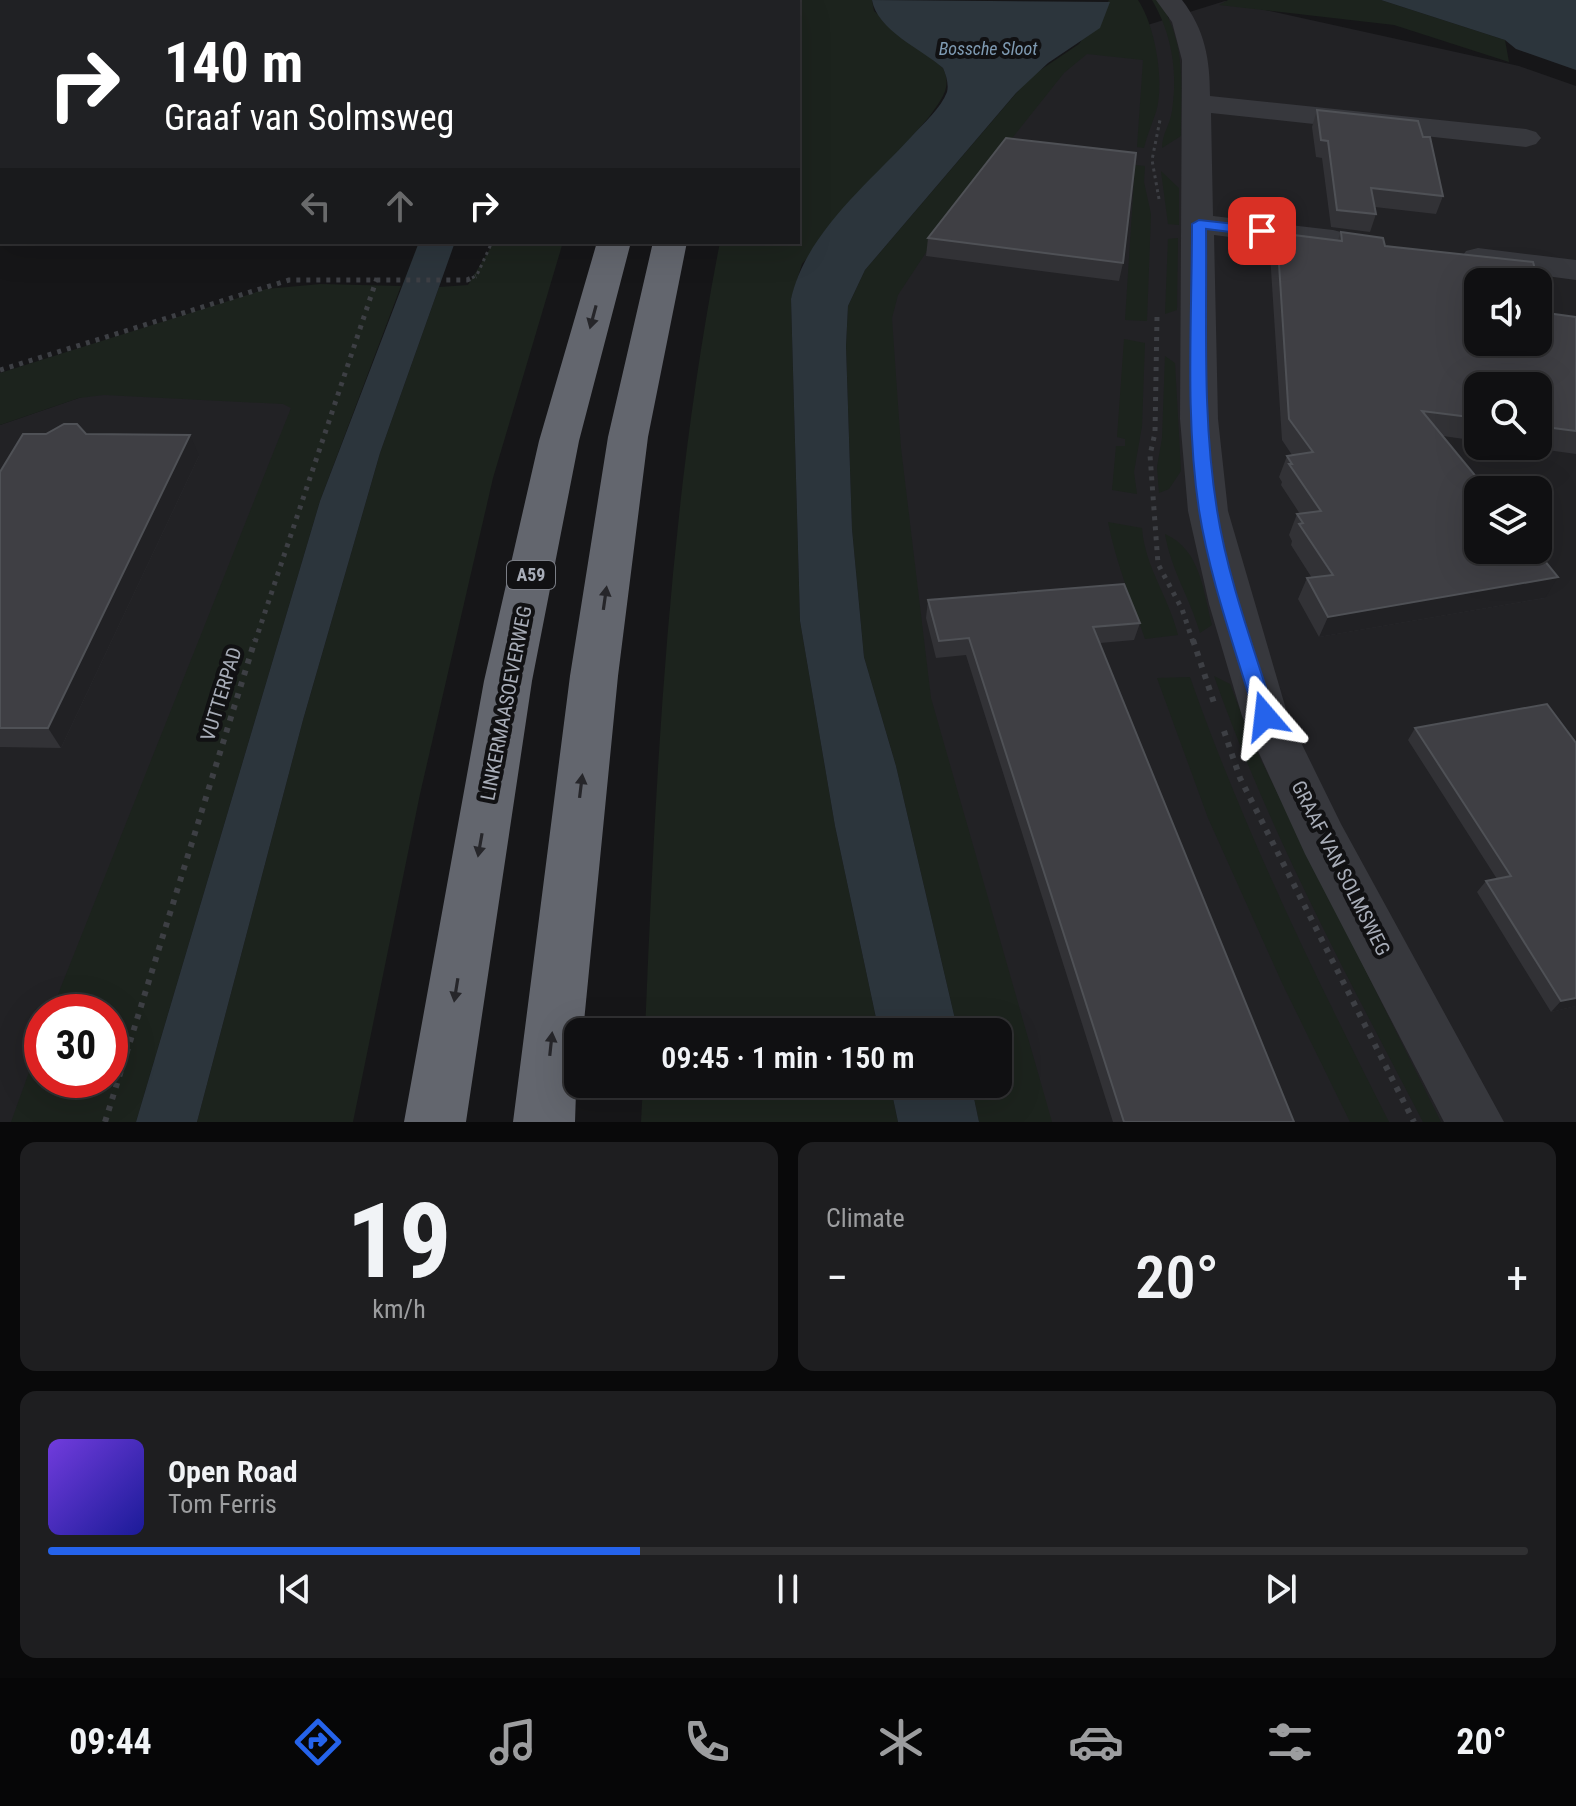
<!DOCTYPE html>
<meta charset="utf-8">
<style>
body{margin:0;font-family:"Roboto Condensed",sans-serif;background:#1e1e20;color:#f1f3f6;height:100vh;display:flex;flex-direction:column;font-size:30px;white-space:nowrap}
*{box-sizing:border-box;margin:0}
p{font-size:26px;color:#9c9d9f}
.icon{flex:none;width:44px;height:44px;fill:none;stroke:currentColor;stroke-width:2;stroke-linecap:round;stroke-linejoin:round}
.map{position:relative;height:1122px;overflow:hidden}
.drawer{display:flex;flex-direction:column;gap:20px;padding:20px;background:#09090a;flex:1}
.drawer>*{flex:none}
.guide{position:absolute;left:0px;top:0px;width:800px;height:244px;box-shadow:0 8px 32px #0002,0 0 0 2px #303032;background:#202124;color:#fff;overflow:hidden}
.buttons{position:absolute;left:1464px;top:268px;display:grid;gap:16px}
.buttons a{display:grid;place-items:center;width:88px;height:88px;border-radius:16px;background:#101012;box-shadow:0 8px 32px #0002,0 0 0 2px #303032;font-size:40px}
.speed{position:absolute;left:24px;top:994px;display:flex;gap:16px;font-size:40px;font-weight:700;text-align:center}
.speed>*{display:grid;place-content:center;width:104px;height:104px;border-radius:50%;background:#101012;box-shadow:0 8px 32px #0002,0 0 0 2px #303032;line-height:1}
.speed .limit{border:12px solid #d22;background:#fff;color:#111}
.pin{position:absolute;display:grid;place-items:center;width:68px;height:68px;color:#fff;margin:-34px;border-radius:16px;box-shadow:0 4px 12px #0006}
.me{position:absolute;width:88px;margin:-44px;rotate:343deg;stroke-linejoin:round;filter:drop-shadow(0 0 6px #0008)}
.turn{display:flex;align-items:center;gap:28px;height:168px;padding:0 32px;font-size:36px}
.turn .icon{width:104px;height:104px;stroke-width:2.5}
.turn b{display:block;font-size:56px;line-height:68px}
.lanes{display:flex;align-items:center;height:76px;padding:0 32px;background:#0003;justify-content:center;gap:40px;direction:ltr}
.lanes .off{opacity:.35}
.big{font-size:60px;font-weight:600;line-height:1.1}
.drawer .widget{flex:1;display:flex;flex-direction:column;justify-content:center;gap:12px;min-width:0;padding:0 28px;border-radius:16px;background:#1e1e20}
.drawer .dial{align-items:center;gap:0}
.dial b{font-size:104px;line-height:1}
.song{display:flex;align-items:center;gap:24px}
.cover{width:96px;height:96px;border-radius:12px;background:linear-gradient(135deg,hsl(260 70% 55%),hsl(240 70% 35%))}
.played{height:8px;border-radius:4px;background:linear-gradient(90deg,#2563eb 40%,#303032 40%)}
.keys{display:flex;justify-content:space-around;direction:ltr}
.heat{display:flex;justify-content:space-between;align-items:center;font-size:44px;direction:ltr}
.drawer .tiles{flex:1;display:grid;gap:20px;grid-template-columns:1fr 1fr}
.widget:last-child{grid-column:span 2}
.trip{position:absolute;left:564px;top:1018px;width:448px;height:80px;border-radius:16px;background:#101012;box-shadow:0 8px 32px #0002,0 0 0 2px #303032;font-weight:600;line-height:80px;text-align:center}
.tab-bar{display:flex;height:128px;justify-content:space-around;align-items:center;background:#060607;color:#9c9d9f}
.tab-bar .icon{width:56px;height:56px}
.tab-bar .on{color:#2563eb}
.tab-bar b{font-size:36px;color:#f1f3f6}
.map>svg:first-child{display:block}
.built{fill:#222225;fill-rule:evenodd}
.green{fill:#1c231d}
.water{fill:#2c353c}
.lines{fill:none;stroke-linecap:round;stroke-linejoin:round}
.path-far2{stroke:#3d3f44;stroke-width:3;stroke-dasharray:3 4;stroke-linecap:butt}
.path-far1{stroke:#3d3f44;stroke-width:5;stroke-dasharray:4 6;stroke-linecap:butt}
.path{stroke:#3d3f44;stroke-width:6;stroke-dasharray:5 7;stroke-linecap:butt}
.minor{fill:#37383d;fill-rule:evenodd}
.highway{fill:#63666e;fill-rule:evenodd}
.wall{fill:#323236}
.shaded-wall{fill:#212124}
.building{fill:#3f3f44;stroke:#4f5156;stroke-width:2;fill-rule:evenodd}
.oneway{fill:#26262a}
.route{fill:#2563eb;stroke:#184099;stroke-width:2}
.labels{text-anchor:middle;stroke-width:8;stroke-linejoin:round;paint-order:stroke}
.far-water-label{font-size:18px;font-style:italic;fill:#7f9bb3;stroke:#111113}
.shield{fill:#111113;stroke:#7b7e86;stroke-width:2}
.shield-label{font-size:18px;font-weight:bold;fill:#a8adb8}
.street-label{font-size:20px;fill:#a8adb8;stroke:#111113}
</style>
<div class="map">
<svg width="1576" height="1122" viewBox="0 0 1576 1122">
<rect width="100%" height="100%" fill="#161618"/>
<!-- built -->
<g class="built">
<path d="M 1225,1 L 1519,66 L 1576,86 L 1576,1122 L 1018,1122 L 998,1032 L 897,668 L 879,307 L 1083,45 ZM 1478,282 L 1538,282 L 1538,342 L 1478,342 ZM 1478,386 L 1538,386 L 1538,446 L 1478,446 ZM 1478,490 L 1538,490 L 1538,550 L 1478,550 Z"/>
<path d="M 128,381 L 302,401 L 71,1012 L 42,1012 L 42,1080 L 29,1122 L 0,1122 L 0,425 Z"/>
</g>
<!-- green -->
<g class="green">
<path d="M 780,0 L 872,0 L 874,11 L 943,68 C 953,88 940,101 929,117 L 802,264 L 791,299 L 800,621 L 835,826 L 879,1032 L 645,1032 C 656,768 669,502 720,242 L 798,242 L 798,2 Z"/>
<path d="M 1109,0 L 1138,0 C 1155,25 1165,82 1156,112 C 1152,124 1147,135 1144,148 L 1137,147 L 1143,60 L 1087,54 L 1064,73 L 950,216 L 898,295 L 892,318 L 901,448 L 931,698 L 1052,1122 L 979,1122 L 971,1084 L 998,1084 L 998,1032 L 958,1032 L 896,766 L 864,657 L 852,529 L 846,346 L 848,306 L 865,270 L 1030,77 L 1079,44 Z"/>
<path d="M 1152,0 L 1159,0 C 1187,46 1181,84 1181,136 L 1162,148 C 1162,134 1170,125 1172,111 C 1178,72 1172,34 1152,0 Z"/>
<path d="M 1228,0 L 1381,0 L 1505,40 L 1509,62 L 1394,25 L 1219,5 Z"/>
<path d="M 1135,165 L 1145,166 L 1144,182 L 1151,214 L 1147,321 L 1125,320 Z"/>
<path d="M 1161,171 L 1179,188 L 1179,225 L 1168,224 Z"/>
<path d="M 1178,238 L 1177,310 L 1165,314 L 1168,239 Z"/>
<path d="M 494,242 L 563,242 L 493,478 L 420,794 L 353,1122 L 197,1122 L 303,720 L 380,453 L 439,287 L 468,285 Z"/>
<path d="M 321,284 L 401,286 L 320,501 L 136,1122 L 11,1122 L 42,1036 L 42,1080 L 110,1080 L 110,1012 L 51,1012 L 291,408 L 283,404 L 104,395 L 79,398 L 0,425 L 0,373 L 266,289 Z"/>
<path d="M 1124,339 L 1145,343 L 1142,426 L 1134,472 L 1137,494 L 1112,490 L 1116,446 L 1125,446 L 1125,439 L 1117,437 Z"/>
<path d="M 1165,356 L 1175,363 L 1181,471 L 1169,489 L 1159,493 L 1157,467 L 1162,438 Z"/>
<path d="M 1108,522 L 1142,528 C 1145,568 1169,597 1178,635 L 1145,639 C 1131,599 1116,563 1108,522 Z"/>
<path d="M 1165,534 C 1201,550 1203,591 1212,625 L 1200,633 C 1190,598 1171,570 1165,534 Z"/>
<path d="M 1214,676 L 1230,684 L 1253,744 L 1441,1122 L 1423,1122 C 1347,976 1269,832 1214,676 Z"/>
<path d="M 1190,677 C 1244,831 1315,976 1389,1122 L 1350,1122 L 1282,983 L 1208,818 L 1157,678 Z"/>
<path d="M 643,1084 L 890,1084 L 898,1122 L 641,1122 Z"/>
</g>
<!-- water -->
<g class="water">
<path d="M 872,0 L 1110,2 L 1100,28 L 1048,63 L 1016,93 L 865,270 L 848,306 L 846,346 L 852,529 L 864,657 L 896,766 L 958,1032 L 879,1032 L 835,826 L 800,621 L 791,299 C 806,233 867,185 912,136 C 923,124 941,108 947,92 C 949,84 946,75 943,68 C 921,49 877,30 872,0 Z"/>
<path d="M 1381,0 L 1576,0 L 1576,70 L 1516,49 L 1505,40 Z"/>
<path d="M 419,242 L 455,242 L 380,453 L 303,720 L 197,1122 L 136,1122 L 320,501 Z"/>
<path d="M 890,1084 L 971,1084 L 979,1122 L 898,1122 Z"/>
</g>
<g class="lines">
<!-- path-far2 -->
<g class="path-far2">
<path d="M 1159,199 L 1152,160 L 1160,120"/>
<path d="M 472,278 L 477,275 L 492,242"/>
</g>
<!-- path-far1 -->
<g class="path-far1">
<path d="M 1157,317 L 1155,433 L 1150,455 L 1158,564 L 1182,609 L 1193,642"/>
<path d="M 0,370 L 289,280 L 467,280 L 476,276"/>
<path d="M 255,642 L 377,278"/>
</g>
<!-- path -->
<g class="path">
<path d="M 1193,640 L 1214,703"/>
<path d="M 1224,731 L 1240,778 L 1414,1122"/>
<path d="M 105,1122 L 255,640"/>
</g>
<!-- minor -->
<g class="minor">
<path d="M 1156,0 L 1182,0 C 1205,30 1210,59 1210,96 L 1526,129 L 1536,132 L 1541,138 L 1536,144 L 1526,147 L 1211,113 L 1213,216 L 1333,230 L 1345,233 L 1349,240 L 1345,247 L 1333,250 L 1214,235 L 1218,419 L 1228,511 L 1288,716 L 1341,824 L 1504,1122 L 1444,1122 L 1305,854 L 1242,716 L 1209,604 L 1188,511 L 1180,419 L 1182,60 L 1172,22 Z"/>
<path d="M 1478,248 L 1576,260 L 1576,280 L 1466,265 L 1461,258 L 1466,251 Z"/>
</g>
<!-- highway -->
<g class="highway">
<path d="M 597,242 L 631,242 L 579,441 L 532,681 L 466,1122 L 404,1122 L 484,681 L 539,441 Z"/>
<path d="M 653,242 L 687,242 L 648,437 L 618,676 L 583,1032 L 578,1032 L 575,1122 L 513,1122 L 570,676 L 608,437 Z"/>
</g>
</g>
<!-- wall -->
<g class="wall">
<path d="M 1317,110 L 1443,196 L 1436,214 L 1375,207 L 1376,214 L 1370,232 L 1331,227 L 1322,158 L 1316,157 L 1312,127 Z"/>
<path d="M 1341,232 L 1385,246 L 1547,313 L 1576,317 L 1576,454 L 1519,446 L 1538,446 L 1538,386 L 1478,386 L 1478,441 L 1443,436 L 1545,598 L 1319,637 L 1298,599 L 1307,578 L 1312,578 L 1291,545 L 1292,541 L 1289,535 L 1297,514 L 1300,514 L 1281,485 L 1282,482 L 1279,477 L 1287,456 L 1292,455 L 1282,440 L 1270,254 L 1277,233 L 1338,240 Z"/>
<path d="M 928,238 L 1123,263 L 1119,281 L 926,256 Z"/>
<path d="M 86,434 L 199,456 L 61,748 L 0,747 L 0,472 Z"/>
<path d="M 928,600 L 1140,623 L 1134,640 L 1100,643 L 1294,1122 L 1113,1122 L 966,655 L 936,658 L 926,618 Z"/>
<path d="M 1415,728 L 1576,743 L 1576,1006 L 1551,1012 L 1477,892 L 1486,881 L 1497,879 L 1408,740 Z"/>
</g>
<!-- shaded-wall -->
<g class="shaded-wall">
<path d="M 190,435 L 199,456 L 61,748 L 48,728 Z"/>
<path d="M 1558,577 L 1545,598 L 1319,637 L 1328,617 Z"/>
<path d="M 1576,998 L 1576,1006 L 1551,1012 L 1561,1001 Z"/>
</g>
<!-- building -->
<g class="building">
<path d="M 1317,110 L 1418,121 L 1423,137 L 1430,137 L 1443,196 L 1371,188 L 1376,214 L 1337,210 L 1328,141 L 1321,140 Z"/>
<path d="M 1006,138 L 1136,153 L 1123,263 L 928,238 Z"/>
<path d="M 1341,232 L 1383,238 L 1385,246 L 1533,262 L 1547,313 L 1576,317 L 1576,431 L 1538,426 L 1538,386 L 1478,386 L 1478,418 L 1422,411 L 1487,490 L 1478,490 L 1478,550 L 1536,550 L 1558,577 L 1328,617 L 1307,578 L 1333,575 L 1299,524 L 1303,523 L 1297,514 L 1321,511 L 1289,464 L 1292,464 L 1287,456 L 1313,452 L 1289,419 L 1277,233 L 1342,241 ZM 1478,282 L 1538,282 L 1538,342 L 1478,342 Z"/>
<path d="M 64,424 L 77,424 L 86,434 L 190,435 L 48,728 L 0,728 L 0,472 L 23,434 L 46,434 Z"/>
<path d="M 1124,584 L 1140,623 L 1093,627 L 1294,1122 L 1124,1122 L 969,638 L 939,641 L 928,600 Z"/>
<path d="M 1547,704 L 1576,743 L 1576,998 L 1561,1001 L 1486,881 L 1511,876 L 1415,728 Z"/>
</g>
<!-- one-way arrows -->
<defs><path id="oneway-solid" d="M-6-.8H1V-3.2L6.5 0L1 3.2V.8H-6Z" transform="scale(2)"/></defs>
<g class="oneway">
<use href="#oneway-solid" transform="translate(593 317) rotate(105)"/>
<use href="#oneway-solid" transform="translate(605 598) rotate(-82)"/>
<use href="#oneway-solid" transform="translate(581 786) rotate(-83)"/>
<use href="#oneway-solid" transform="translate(480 845) rotate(100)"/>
<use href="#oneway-solid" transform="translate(456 990) rotate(99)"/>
<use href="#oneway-solid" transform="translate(551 1044) rotate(-84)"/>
</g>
<!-- route -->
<path class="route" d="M 1199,220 L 1262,227 L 1269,231 L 1262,236 L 1206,229 C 1207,322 1202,417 1217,510 C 1228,580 1254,648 1275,716 L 1265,724 L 1255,716 C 1235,648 1210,580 1199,510 C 1185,416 1192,319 1192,224 Z"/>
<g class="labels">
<!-- far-water labels -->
<g class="far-water-label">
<text x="988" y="55">Bossche Sloot</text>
</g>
<!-- shield labels -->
<rect class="shield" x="507" y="561" width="48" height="28" rx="6"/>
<g class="shield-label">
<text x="531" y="581">A59</text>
</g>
<!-- street labels -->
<g class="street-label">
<text transform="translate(221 694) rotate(-73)" y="7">VUTTERPAD</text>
<text transform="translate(506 703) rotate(-79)" y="7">LINKERMAASOEVERWEG</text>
<text transform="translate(1341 868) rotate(63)" y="7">GRAAF VAN SOLMSWEG</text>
</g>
</g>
</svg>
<div class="buttons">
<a><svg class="icon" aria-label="sound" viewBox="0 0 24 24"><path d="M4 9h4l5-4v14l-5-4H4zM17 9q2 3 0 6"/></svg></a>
<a><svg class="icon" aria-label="search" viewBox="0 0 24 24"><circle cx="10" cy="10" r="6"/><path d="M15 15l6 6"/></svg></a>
<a><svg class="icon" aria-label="layers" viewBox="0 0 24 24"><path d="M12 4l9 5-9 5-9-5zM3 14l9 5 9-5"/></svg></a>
</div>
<div class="speed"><div class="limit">30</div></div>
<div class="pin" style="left:1262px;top:231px;background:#d93025"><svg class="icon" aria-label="arrive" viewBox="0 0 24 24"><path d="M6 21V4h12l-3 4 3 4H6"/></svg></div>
<svg class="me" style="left:1265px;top:716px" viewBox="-20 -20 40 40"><path d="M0-17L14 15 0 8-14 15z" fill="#2563eb" stroke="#fff" stroke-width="4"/></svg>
<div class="trip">09:45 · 1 min · 150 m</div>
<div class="guide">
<div class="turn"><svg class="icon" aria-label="right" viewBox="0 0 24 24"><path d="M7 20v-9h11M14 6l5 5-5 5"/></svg><div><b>140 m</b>Graaf van Solmsweg</div></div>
<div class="lanes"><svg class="icon off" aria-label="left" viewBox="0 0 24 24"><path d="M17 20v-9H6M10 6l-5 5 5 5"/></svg><svg class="icon off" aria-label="ahead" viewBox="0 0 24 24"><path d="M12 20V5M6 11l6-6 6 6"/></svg><svg class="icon" aria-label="right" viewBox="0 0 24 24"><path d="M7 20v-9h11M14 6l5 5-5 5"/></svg></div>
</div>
</div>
<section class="drawer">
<div class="tiles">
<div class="widget dial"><b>19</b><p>km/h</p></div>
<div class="widget"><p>Climate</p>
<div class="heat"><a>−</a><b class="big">20°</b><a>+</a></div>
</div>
<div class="widget">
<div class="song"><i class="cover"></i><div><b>Open Road</b><p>Tom Ferris</p></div></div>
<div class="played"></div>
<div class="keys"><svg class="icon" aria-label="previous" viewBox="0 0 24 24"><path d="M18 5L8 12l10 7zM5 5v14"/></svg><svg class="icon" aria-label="pause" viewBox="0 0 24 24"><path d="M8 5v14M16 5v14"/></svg><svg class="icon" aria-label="next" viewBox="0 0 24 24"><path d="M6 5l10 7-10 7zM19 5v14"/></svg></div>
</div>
</div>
</section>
<nav class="tab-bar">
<b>09:44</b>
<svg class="icon on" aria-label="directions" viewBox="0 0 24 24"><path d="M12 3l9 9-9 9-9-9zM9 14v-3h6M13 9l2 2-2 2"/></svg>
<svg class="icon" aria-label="music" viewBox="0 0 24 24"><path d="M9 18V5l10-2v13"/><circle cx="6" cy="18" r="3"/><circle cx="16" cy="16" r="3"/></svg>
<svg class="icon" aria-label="phone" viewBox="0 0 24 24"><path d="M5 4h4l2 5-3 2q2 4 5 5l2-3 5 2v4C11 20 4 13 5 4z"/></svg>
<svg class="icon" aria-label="climate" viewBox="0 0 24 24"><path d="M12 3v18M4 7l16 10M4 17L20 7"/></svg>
<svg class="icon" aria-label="car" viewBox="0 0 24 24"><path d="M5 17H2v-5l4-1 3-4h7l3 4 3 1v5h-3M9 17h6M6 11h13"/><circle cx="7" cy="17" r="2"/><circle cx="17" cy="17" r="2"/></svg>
<svg class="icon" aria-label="filters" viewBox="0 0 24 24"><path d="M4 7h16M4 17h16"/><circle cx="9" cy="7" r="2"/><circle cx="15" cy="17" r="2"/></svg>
<b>20°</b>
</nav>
